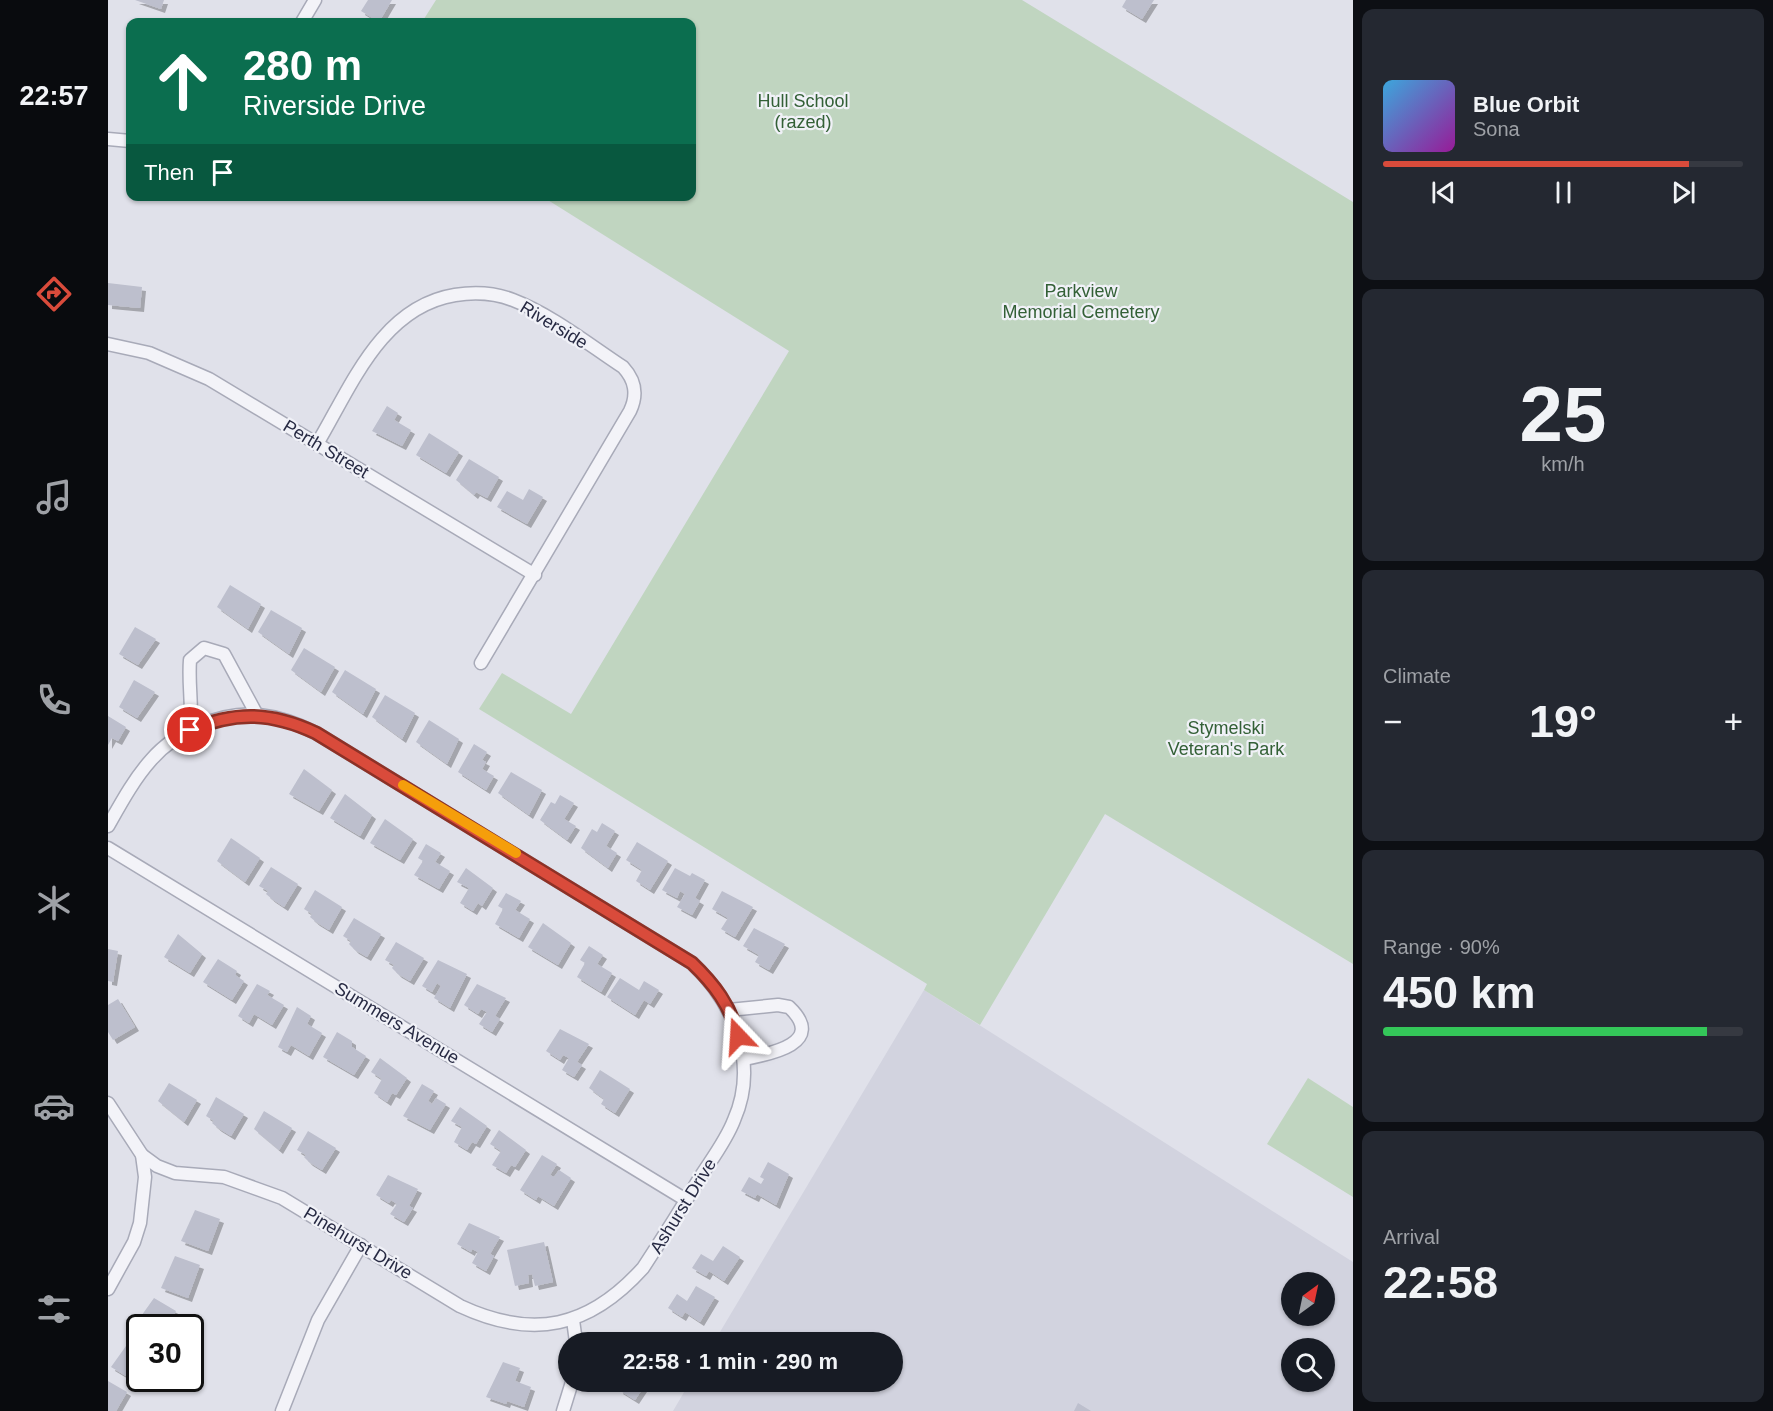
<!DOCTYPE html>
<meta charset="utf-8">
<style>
body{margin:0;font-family:Helvetica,sans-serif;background:#242831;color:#f1f3f6;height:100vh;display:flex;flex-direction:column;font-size:22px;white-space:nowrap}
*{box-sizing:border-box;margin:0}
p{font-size:20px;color:#9ea1a6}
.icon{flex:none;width:33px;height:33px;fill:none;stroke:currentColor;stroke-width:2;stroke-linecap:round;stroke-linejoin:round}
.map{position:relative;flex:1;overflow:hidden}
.sheet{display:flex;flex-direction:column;gap:9px;padding:9px;background:#0d0f14;width:420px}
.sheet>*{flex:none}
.hud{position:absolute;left:18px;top:18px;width:570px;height:183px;border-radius:12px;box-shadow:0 2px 4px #0004;background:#0b6e4f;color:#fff;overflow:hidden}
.needle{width:39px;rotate:33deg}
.fabs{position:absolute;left:1173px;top:1272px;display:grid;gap:12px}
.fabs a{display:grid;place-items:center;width:54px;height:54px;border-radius:50%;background:#171b24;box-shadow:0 2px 4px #0004;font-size:30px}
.speed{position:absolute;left:18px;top:1314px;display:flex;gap:12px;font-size:30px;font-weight:700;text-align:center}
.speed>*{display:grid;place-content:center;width:78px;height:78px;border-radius:50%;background:#171b24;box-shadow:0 2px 4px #0004;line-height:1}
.speed .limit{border:3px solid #111;border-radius:9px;background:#fff;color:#111}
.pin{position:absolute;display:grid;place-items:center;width:51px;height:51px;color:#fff;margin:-26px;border:3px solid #fff;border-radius:50%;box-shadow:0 2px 6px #0007}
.me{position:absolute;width:66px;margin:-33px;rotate:340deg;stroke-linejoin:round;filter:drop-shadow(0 0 4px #0008)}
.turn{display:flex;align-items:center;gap:21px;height:126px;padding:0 18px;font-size:27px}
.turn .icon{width:78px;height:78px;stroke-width:2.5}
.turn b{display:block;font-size:42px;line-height:51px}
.then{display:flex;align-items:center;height:57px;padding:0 18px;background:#0003;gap:12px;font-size:22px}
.big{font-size:45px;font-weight:800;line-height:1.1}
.sheet .tile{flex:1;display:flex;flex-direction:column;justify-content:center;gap:9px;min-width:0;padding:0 21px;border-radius:12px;background:#242831}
.sheet .dial{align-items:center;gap:0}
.dial b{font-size:78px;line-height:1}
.song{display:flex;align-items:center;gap:18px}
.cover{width:72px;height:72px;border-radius:9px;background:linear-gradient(135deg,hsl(200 70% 55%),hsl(300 70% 35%))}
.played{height:6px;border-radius:3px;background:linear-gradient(90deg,#d94b3b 85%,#363941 85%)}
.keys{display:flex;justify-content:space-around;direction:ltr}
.heat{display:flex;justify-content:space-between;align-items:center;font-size:33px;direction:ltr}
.charge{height:9px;border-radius:4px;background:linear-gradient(90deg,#34c759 90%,#363941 0)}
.trip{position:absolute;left:450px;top:1332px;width:345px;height:60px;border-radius:30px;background:#171b24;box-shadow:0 2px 4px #0004;font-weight:800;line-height:60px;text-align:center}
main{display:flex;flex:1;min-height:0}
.tab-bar{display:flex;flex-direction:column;width:108px;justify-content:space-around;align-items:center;background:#090b0e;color:#9ea1a6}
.tab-bar .icon{width:42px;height:42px}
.tab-bar .on{color:#d94b3b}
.tab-bar b{font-size:27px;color:#f1f3f6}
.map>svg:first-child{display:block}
.built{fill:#d2d3df;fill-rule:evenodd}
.green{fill:#c0d5c0}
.building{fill:#bdbfcd;filter:url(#shadow)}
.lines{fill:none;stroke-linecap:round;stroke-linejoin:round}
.minor-casing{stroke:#a8aab8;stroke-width:15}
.minor{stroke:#f3f3f8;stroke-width:12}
.route-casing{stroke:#8d3126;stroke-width:15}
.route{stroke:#d94b3b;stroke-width:10}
.slow{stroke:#f59e0b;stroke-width:10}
.labels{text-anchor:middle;stroke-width:4.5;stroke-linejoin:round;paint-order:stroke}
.park-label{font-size:18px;fill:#336036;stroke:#f0f1f7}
.street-label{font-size:18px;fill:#272a43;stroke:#f0f1f7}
</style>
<main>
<nav class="tab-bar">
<b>22:57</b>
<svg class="icon on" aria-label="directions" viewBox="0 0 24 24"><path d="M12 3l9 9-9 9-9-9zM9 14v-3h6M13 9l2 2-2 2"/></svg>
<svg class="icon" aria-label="music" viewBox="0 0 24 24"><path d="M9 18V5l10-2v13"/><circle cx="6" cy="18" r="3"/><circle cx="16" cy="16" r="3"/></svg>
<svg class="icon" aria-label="phone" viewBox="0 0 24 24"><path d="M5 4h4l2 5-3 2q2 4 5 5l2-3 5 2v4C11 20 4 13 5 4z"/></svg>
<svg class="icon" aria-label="climate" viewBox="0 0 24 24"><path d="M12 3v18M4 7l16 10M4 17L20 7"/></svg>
<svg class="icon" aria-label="car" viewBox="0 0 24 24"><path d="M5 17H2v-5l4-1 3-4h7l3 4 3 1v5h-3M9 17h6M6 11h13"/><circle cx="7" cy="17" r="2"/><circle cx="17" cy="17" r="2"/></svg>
<svg class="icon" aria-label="filters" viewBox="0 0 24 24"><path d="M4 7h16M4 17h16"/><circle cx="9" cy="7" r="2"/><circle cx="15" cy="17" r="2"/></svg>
</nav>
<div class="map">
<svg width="1245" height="1411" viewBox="0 0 1245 1411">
<defs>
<filter id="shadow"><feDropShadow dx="4" dy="4" stdDeviation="0" flood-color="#0004"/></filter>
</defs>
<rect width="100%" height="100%" fill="#e0e1ea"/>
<!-- built -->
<path class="built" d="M 816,990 L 1245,1262 L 1245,1411 L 565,1411 L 582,1382 L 784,1382 L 784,1342 L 606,1342 ZM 1184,1282 L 1216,1282 L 1216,1316 L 1184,1316 ZM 1184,1348 L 1216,1348 L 1216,1382 L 1184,1382 Z"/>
<!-- green -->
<g class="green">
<path d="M 328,0 L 914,0 L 1245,202 L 1245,964 L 997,814 L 872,1025 L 816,990 L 819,984 L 371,709 L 394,673 L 463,714 L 681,351 L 435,197 L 584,196 L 584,22 L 314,22 Z"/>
<path d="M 1200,1078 L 1245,1107 L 1245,1197 L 1159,1144 Z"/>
</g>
<!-- building -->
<g class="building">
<path d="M 27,0 L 56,0 L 53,9 Z"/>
<path d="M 260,0 L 284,0 L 271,22 L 253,11 Z"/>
<path d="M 1018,0 L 1046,0 L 1034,19 L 1014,7 Z"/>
<path d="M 0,283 L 34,287 L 32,308 L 0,305 Z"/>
<path d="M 279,406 L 290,413 L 286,420 L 303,430 L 294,446 L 264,431 Z"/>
<path d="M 321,433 L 351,452 L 338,473 L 308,455 Z"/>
<path d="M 361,459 L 391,477 L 379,498 L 368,492 L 366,495 L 348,480 Z"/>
<path d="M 421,489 L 435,497 L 419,524 L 389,507 L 399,491 L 415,500 Z"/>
<path d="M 122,585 L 153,604 L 140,629 L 109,607 Z"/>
<path d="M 163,610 L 194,628 L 181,654 L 150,632 Z"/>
<path d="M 27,627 L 48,639 L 30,665 L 11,654 Z"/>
<path d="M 196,648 L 227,667 L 213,692 L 183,670 Z"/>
<path d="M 237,670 L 268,689 L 255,714 L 224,692 Z"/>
<path d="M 26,680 L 47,692 L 29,718 L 11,707 Z"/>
<path d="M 277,695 L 307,713 L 294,739 L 264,717 Z"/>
<path d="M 0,716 L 18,727 L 10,741 L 4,738 L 0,745 Z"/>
<path d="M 321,720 L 351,739 L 339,764 L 308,742 Z"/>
<path d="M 366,744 L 379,752 L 374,760 L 378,762 L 374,769 L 386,776 L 378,790 L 350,772 Z"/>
<path d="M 196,769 L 224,790 L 211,811 L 181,794 Z"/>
<path d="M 403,772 L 434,790 L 421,815 L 390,793 Z"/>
<path d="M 237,794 L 264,815 L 252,836 L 222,818 Z"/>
<path d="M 452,795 L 466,803 L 456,819 L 468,826 L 459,840 L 432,820 L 443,802 L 447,804 Z"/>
<path d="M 277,819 L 305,839 L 292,860 L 262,843 Z"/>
<path d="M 494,823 L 507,831 L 498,846 L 509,853 L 500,868 L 473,848 L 484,829 L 489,832 Z"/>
<path d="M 123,838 L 152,858 L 137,882 L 109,861 Z"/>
<path d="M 529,842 L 560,861 L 542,890 L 528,881 L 534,870 L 518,860 Z"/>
<path d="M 318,844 L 333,853 L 327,862 L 342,871 L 331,889 L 306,875 L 315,861 L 310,858 Z"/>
<path d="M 163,867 L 190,884 L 176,907 L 164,899 L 158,894 L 160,891 L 151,886 Z"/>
<path d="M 358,868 L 385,888 L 374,906 L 370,903 L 365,911 L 352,903 L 361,888 L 349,882 Z"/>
<path d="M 567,868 L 582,876 L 584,873 L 597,880 L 587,898 L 592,901 L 584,915 L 569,907 L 577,894 L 572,891 L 569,898 L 554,890 Z"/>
<path d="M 207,890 L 234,907 L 221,930 L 208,922 L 202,917 L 204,914 L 196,909 Z"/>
<path d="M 614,891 L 645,907 L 627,937 L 613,929 L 620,918 L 604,909 Z"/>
<path d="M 398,893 L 413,901 L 407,910 L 422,919 L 411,938 L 387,924 L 395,909 L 390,906 Z"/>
<path d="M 246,918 L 273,934 L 259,957 L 247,950 L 241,944 L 243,941 L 235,936 Z"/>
<path d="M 435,923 L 463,943 L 450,965 L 420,947 Z"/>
<path d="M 646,928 L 677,944 L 661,970 L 647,962 L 651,955 L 635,946 Z"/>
<path d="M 70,934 L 94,954 L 82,973 L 56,957 Z"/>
<path d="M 288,942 L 316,958 L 302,981 L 290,974 L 284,968 L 286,965 L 277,960 Z"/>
<path d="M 481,946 L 495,955 L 489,964 L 504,973 L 493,992 L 469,977 L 477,963 L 472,960 Z"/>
<path d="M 0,949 L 10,951 L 5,982 L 0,981 Z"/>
<path d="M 110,959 L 129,971 L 127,975 L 136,981 L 124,1000 L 95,982 Z"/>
<path d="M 330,960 L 359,974 L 342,1008 L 326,998 L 333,986 L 329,983 L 324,992 L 314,986 Z"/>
<path d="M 512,978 L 531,990 L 536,981 L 551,990 L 542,1004 L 536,1000 L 527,1015 L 499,997 Z"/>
<path d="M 149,984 L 162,991 L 159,995 L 176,1005 L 164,1025 L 146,1014 L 141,1023 L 130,1016 Z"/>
<path d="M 369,984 L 398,998 L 387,1016 L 392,1019 L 384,1032 L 371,1024 L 379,1012 L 373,1009 L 370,1014 L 356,1005 Z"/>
<path d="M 10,999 L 27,1027 L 5,1040 L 0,1032 L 0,1005 Z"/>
<path d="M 189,1007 L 203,1016 L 199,1024 L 214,1033 L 201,1056 L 183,1045 L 179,1052 L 170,1047 Z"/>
<path d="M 452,1029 L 481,1044 L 469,1062 L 474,1065 L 466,1077 L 454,1070 L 461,1058 L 455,1055 L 452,1060 L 438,1051 Z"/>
<path d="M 229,1032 L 244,1041 L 244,1047 L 258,1056 L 246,1075 L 215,1057 Z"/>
<path d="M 272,1058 L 299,1078 L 288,1095 L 284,1093 L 279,1102 L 266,1093 L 274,1079 L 263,1072 Z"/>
<path d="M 492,1070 L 522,1089 L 507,1113 L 493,1104 L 496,1099 L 481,1088 Z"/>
<path d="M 61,1083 L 89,1100 L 76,1122 L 50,1101 Z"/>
<path d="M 314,1084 L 326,1091 L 320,1101 L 324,1104 L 328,1098 L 338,1104 L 322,1130 L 295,1116 Z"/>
<path d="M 108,1097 L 136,1114 L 123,1136 L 110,1128 L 104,1123 L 106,1121 L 98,1116 Z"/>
<path d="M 352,1107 L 379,1126 L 368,1144 L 364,1142 L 359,1150 L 346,1142 L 354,1127 L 343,1121 Z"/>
<path d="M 156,1111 L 184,1128 L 171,1150 L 146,1129 Z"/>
<path d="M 391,1130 L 418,1150 L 407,1167 L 403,1165 L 398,1173 L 384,1165 L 393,1151 L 382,1144 Z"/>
<path d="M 200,1131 L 228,1148 L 214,1170 L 201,1162 L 196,1157 L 198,1155 L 189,1150 Z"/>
<path d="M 434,1155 L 449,1164 L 442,1175 L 446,1177 L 451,1170 L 463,1178 L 446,1206 L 430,1196 L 428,1200 L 412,1190 Z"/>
<path d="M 660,1162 L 681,1174 L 668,1205 L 649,1194 L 647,1198 L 633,1191 L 641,1177 L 653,1184 L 656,1179 L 652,1177 Z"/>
<path d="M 280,1175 L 310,1189 L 301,1206 L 305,1208 L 296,1222 L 282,1214 L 289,1204 L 283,1200 L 281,1203 L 268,1195 Z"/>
<path d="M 87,1210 L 112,1219 L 100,1251 L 73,1241 Z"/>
<path d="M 361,1223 L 392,1237 L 382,1254 L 386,1256 L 378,1271 L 364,1263 L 370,1252 L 364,1249 L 363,1252 L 349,1244 Z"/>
<path d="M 436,1242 L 445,1282 L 427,1286 L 424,1274 L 420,1275 L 421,1283 L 407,1286 L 399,1250 Z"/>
<path d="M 615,1246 L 632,1257 L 616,1281 L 601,1271 L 598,1276 L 584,1268 L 593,1254 L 605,1261 Z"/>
<path d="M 67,1256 L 92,1265 L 80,1298 L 53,1288 Z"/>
<path d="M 588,1286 L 607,1297 L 592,1322 L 577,1312 L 574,1317 L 560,1308 L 569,1294 L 579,1301 Z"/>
<path d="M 46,1298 L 68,1311 L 59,1328 L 32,1328 L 32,1330 L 26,1326 Z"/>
<path d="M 23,1339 L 32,1344 L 32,1375 L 28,1382 L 3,1367 Z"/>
<path d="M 395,1362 L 412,1368 L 407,1381 L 423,1387 L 416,1407 L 399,1401 L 398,1404 L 378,1397 Z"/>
<path d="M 0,1381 L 19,1392 L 8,1411 L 0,1411 Z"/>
<path d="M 516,1382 L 539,1382 L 527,1400 L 511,1390 Z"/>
<path d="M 970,1403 L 983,1411 L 966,1411 Z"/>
</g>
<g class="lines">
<!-- minor casing -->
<g class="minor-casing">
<g id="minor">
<path d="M 194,22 L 207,0"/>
<path d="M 0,139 L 22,141"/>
<path d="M 0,344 L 41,353 L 101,379 L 427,575"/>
<path d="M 209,444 C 243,387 273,307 347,295 C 366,292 387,293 405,300 C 444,315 480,344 515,367 C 527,380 530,394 522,411 L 373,663"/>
<path d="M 82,730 C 85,707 80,684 82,660 L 96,648 L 116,654 L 149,715"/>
<path d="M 0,826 C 13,803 26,779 43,760 C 67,732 113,711 151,715 C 171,717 190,724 208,733 L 584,963 C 626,1003 651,1063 626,1120 C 618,1141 603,1160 591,1179 C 573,1209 554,1239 535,1268 C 481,1328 425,1340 352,1306 L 174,1198 L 116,1177 L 67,1173 L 49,1166 L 34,1155"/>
<path d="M 0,848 L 578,1200"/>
<path d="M 621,1010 L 670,1005 L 681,1007 C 719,1043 663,1054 636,1059"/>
<path d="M 0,1103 L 34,1155 L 37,1177 L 32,1223 L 26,1242 L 0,1289"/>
<path d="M 465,1320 L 468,1342"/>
<path d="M 174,1411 L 210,1320 L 253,1245"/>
<path d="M 455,1411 L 464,1382"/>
</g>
</g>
<!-- minor -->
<use href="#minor" class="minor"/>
</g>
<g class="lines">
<!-- route casing -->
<g class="route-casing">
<path id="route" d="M 82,730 C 128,711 163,712 208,733 L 584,963 C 606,984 623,1006 630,1036"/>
</g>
<!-- route -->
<use href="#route" class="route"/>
<!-- slow -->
<path class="slow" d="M 295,785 L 408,853"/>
</g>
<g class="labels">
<!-- park labels -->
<g class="park-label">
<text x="695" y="107">Hull School<tspan x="695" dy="21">(razed)</tspan></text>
<text x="973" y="297">Parkview<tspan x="973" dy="21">Memorial Cemetery</tspan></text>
<text x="1118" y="734">Stymelski<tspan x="1118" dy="21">Veteran's Park</tspan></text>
</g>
<!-- street labels -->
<g class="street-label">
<text transform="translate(446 325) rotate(31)" y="6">Riverside</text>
<text transform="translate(218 449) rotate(31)" y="6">Perth Street</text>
<text transform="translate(289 1023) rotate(31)" y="6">Summers Avenue</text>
<text transform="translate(575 1206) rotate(-58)" y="6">Ashurst Drive</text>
<text transform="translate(250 1243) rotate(31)" y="6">Pinehurst Drive</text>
</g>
</g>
</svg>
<div class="fabs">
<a><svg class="needle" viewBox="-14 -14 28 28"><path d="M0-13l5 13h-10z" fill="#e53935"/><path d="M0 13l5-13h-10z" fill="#9ea1a6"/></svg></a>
<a><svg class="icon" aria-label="search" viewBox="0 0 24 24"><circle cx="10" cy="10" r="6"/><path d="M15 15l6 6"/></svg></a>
</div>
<div class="speed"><div class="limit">30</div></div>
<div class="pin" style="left:82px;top:730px;background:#d93025"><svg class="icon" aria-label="arrive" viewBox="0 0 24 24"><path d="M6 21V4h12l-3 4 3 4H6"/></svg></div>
<svg class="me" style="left:630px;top:1036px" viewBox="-20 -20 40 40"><path d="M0-17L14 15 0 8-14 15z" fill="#d94b3b" stroke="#fff" stroke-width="4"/></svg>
<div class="trip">22:58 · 1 min · 290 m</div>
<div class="hud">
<div class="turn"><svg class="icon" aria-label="ahead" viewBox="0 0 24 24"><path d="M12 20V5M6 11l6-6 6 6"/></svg><div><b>280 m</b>Riverside Drive</div></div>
<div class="then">Then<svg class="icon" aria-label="arrive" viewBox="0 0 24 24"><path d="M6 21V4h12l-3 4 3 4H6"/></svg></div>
</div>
</div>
<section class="sheet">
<div class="tile">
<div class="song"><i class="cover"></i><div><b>Blue Orbit</b><p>Sona</p></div></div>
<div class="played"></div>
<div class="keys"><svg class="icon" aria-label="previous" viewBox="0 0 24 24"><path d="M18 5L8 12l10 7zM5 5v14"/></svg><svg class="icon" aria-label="pause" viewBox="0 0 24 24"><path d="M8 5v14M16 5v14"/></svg><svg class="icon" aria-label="next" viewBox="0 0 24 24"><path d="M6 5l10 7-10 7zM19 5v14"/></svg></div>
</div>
<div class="tile dial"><b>25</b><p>km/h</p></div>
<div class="tile"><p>Climate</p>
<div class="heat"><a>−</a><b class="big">19°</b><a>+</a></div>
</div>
<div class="tile"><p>Range · 90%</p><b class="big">450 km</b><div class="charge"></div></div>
<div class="tile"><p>Arrival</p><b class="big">22:58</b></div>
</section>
</main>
